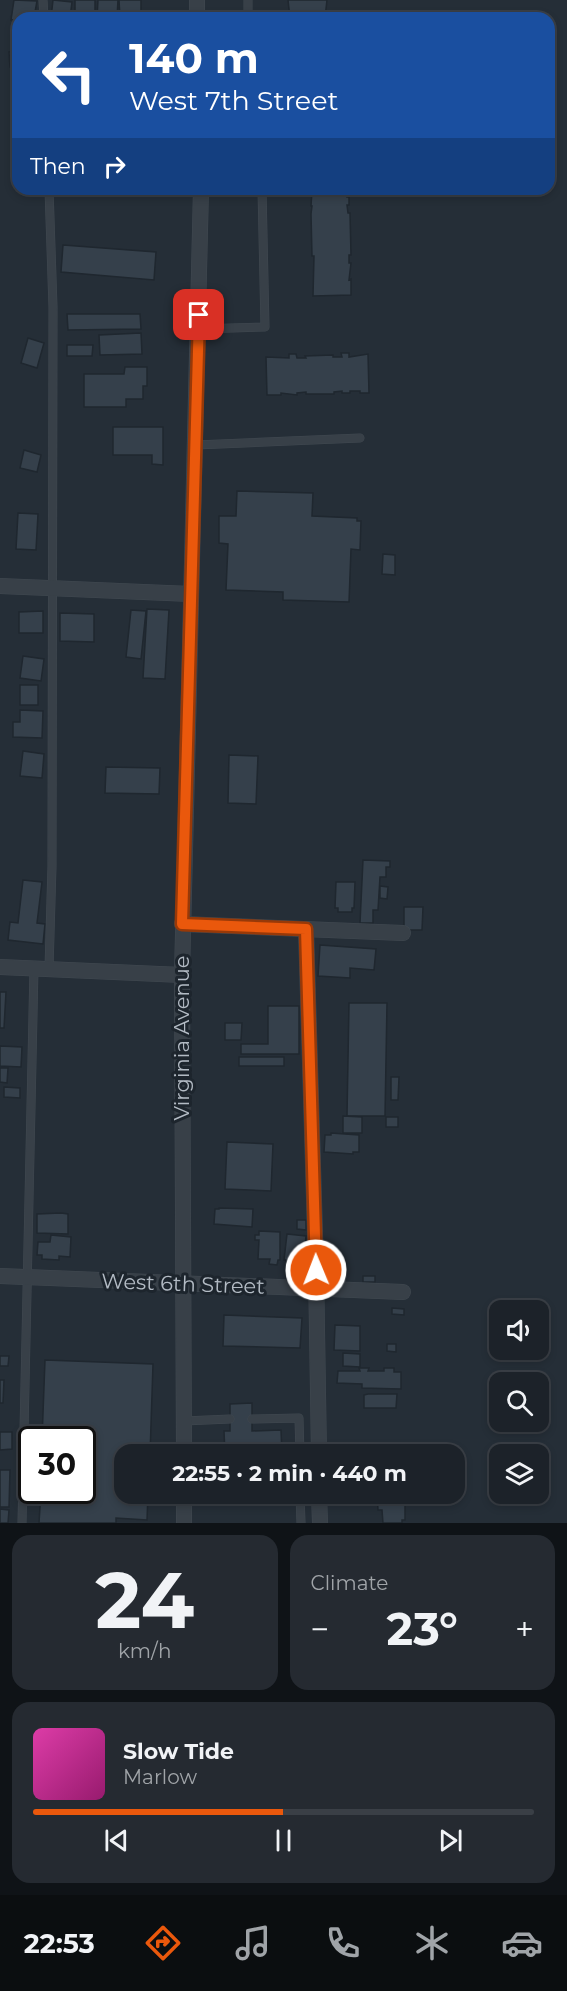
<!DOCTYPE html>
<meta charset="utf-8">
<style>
body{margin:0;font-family:Montserrat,sans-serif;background:#252a31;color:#f1f3f6;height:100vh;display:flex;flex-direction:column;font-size:22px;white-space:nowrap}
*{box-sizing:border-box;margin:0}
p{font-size:20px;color:#a0a4a8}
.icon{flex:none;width:33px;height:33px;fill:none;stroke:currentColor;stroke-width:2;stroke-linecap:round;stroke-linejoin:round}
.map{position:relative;height:1523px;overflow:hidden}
.drawer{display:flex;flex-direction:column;gap:12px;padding:12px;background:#0f1317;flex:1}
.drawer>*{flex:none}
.hud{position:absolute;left:12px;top:12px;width:543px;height:183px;border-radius:18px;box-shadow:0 3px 9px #0003,0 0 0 2px #3a3f46;background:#1a4fa0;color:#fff;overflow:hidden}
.tools{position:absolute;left:489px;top:1300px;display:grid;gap:12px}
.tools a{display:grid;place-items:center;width:60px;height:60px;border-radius:12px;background:#1c2229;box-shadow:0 3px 9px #0003,0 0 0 2px #3a3f46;font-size:30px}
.speed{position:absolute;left:18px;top:1426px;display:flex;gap:12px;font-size:30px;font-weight:700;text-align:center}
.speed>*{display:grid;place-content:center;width:78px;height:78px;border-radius:50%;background:#1c2229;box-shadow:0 3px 9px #0003,0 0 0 2px #3a3f46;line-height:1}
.speed .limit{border:3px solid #111;border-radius:9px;background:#fff;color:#111}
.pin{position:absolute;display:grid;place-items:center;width:51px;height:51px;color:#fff;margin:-26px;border-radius:12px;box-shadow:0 3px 9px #0006}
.me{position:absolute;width:66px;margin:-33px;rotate:359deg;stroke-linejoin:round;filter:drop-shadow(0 0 4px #0008)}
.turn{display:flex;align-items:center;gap:21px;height:126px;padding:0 18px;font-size:27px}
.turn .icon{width:78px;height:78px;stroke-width:2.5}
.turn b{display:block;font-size:42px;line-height:51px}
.then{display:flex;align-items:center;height:57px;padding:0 18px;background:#0003;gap:12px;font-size:22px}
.big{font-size:45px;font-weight:700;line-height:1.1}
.drawer .card{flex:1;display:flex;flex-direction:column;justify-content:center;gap:9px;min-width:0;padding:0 21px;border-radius:18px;background:#252a31}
.drawer .dial{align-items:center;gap:0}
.dial b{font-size:78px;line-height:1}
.song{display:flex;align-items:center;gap:18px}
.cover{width:72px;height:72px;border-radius:9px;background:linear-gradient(135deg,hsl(320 70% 55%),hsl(320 70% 35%))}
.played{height:6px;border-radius:3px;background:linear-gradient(90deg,#ea580c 50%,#3a3f46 50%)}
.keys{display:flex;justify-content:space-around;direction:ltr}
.heat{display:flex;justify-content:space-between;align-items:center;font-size:33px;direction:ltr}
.drawer .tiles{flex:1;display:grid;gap:12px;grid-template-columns:1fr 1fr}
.card:last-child{grid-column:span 2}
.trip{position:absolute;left:114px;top:1444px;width:351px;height:60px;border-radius:18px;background:#1c2229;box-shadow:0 3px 9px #0003,0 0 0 2px #3a3f46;font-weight:700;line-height:60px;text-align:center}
.tabs{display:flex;height:96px;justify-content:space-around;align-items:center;background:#0b0e10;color:#a0a4a8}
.tabs .icon{width:42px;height:42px}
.tabs .on{color:#ea580c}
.tabs b{font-size:27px;color:#f1f3f6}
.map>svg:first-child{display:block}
.building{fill:#35404b;stroke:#1f272f;stroke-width:1.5}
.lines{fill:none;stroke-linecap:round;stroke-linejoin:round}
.lane-casing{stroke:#414951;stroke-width:9}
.street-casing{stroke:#414951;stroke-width:16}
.lane{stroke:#384048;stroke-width:8}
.street{stroke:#384048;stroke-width:15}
.route-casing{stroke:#983908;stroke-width:15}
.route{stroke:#ea580c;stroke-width:10}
.labels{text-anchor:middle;stroke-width:6;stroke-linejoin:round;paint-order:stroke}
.street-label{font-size:21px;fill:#b3bbc4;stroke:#1d252d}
</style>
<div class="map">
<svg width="567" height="1523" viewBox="0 0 567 1523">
<rect width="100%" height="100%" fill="#252e37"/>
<!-- building -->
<g class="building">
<path d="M 14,0 L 37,1 L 34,18 L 11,20 Z"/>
<path d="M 53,0 L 72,2 L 70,18 L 51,18 Z"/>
<rect x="75" y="0" width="20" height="18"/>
<path d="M 98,0 L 118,0 L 117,18 L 97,18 Z"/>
<path d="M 119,0 L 141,0 L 141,18 L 120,18 Z"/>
<path d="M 288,0 L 327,0 L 325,18 L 290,18 Z"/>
<path d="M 18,51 L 18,67 L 10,67 L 9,52 Z"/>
<path d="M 310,189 L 349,189 L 347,189 L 347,197 L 349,197 L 349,205 L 347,205 L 348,213 L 350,213 L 351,255 L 349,255 L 349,263 L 351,263 L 349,280 L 351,279 L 351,295 L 313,296 L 314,256 L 312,256 L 311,214 L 312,206 L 311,206 L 312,190 Z"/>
<path d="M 63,245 L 156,252 L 154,280 L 61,272 Z"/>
<path d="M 67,314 L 140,314 L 141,329 L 68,330 Z"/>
<path d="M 141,333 L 142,354 L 100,355 L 99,335 Z"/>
<path d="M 28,338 L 44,343 L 37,368 L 21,363 Z"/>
<path d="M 67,345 L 93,345 L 92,356 L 67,356 Z"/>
<path d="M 341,353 L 349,353 L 349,357 L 368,354 L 369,393 L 360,393 L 360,391 L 350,391 L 350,393 L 342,393 L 342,391 L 334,392 L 334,394 L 306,394 L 306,392 L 297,393 L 297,395 L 281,393 L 281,395 L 267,395 L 266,357 L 289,358 L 289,354 L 296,354 L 297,358 L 306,358 L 305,356 L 333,355 L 333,357 L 342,357 Z"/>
<path d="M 125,367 L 147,367 L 147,386 L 143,386 L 143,399 L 126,399 L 126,407 L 84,407 L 84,374 L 124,374 Z"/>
<path d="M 113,427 L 163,427 L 163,465 L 152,464 L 152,455 L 113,455 Z"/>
<path d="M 24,450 L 41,455 L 37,472 L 20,468 Z"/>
<path d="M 237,491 L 313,493 L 312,516 L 357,518 L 357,521 L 361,521 L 360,550 L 351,549 L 349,602 L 283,600 L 283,592 L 226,590 L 228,544 L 219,543 L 219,516 L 236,516 Z"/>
<path d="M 18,513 L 38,514 L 36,550 L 16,549 Z"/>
<path d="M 383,554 L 395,555 L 395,575 L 382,574 Z"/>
<path d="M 147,609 L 169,610 L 165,679 L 143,678 Z"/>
<path d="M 131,610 L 146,611 L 141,659 L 126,657 Z"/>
<path d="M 43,611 L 43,633 L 19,633 L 19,612 Z"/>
<path d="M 60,613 L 94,614 L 94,642 L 60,641 Z"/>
<path d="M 23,656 L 44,659 L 41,681 L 20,678 Z"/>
<rect x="20" y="685" width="18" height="20"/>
<path d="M 20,710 L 43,711 L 42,738 L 13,737 L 13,722 L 20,722 Z"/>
<path d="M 23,751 L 44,754 L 42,778 L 20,776 Z"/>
<path d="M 229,755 L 258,756 L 256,804 L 228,803 Z"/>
<path d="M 106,767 L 160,768 L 159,794 L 105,793 Z"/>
<path d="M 363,860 L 390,861 L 390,867 L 386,867 L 386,877 L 380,877 L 378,910 L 373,910 L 373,923 L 360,923 Z"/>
<path d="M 23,880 L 42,882 L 37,923 L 45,924 L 43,944 L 8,940 L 10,922 L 18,923 Z"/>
<path d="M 336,882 L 355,882 L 354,908 L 352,908 L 352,912 L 338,912 L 338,908 L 335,908 Z"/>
<path d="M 380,886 L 388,887 L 387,899 L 380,898 Z"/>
<path d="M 404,907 L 423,907 L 422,930 L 404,930 Z"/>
<path d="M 320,945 L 376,949 L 374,970 L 350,968 L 350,978 L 318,976 Z"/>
<path d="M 0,992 L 6,992 L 4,1028 L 0,1028 Z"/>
<path d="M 349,1003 L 387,1003 L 385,1116 L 347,1116 Z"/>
<path d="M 268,1006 L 299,1006 L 299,1054 L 241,1054 L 241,1044 L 268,1044 Z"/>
<path d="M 225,1023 L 242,1023 L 241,1040 L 225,1040 Z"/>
<path d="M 0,1046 L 22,1047 L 21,1067 L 0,1066 Z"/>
<rect x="239" y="1057" width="45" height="9"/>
<path d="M 0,1068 L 8,1068 L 7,1083 L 0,1082 Z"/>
<path d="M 391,1077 L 399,1077 L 398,1100 L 391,1100 Z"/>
<path d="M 4,1087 L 20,1088 L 20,1098 L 4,1097 Z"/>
<path d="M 343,1116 L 362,1117 L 362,1133 L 343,1133 Z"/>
<rect x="386" y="1117" width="12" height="10"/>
<path d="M 331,1133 L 359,1135 L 359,1152 L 353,1152 L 353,1154 L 324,1152 L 325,1135 L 331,1135 Z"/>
<path d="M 227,1142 L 273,1144 L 271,1191 L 225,1189 Z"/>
<path d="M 219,1208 L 253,1209 L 252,1227 L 214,1224 L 215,1209 L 219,1209 Z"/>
<path d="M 61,1213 L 68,1214 L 68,1234 L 37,1233 L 37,1214 Z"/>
<path d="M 297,1220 L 306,1220 L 306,1230 L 297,1229 Z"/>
<path d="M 259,1231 L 280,1232 L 280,1260 L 278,1260 L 277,1265 L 269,1264 L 270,1259 L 258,1259 L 259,1240 L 255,1240 L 255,1235 L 259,1235 Z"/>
<path d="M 287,1234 L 306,1236 L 303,1265 L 286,1265 L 286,1260 L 284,1260 Z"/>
<path d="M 51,1235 L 71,1237 L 70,1257 L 59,1256 L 59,1260 L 42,1259 L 42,1255 L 37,1255 L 38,1242 L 50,1242 Z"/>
<rect x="363" y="1276" width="12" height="6"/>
<path d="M 392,1308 L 404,1309 L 404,1315 L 392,1314 Z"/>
<path d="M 224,1315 L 302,1318 L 300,1348 L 223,1346 Z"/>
<path d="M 335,1325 L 360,1326 L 360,1351 L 334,1350 Z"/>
<path d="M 387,1344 L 396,1344 L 396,1352 L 387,1351 Z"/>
<path d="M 343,1353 L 360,1354 L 360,1367 L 343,1366 Z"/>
<path d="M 0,1356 L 9,1356 L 8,1366 L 0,1366 Z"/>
<path d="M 45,1360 L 153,1364 L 150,1455 L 124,1455 L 124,1494 L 148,1494 L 147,1520 L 116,1518 L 116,1523 L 39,1523 L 41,1491 L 38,1491 L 82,1491 L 82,1440 L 42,1440 Z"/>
<path d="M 359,1368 L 369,1368 L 368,1371 L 384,1371 L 384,1368 L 394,1368 L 394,1372 L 401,1372 L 401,1389 L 362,1388 L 362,1384 L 337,1383 L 338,1371 L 360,1371 Z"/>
<path d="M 0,1380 L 4,1380 L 3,1403 L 0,1403 Z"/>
<path d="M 368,1394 L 397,1394 L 396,1408 L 364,1408 L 364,1395 Z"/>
<path d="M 252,1403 L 252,1431 L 281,1430 L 282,1455 L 220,1455 L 225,1455 L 224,1431 L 230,1431 L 230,1404 Z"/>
<path d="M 0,1432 L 12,1432 L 12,1449 L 0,1450 Z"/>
<path d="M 368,1450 L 399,1451 L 399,1455 L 368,1455 Z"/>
<path d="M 0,1470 L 10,1470 L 9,1507 L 0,1507 Z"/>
<path d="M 230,1494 L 290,1494 L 290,1498 L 230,1500 Z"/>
<path d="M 341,1494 L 362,1494 L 362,1502 L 341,1503 Z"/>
<path d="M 377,1494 L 405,1494 L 405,1520 L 402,1520 L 402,1523 L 383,1523 L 382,1510 L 378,1510 Z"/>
<path d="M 0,1509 L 9,1510 L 8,1523 L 0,1523 Z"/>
</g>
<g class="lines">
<!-- lane casing -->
<g class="lane-casing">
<g id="lane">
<path d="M 43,0 L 44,18"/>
<path d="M 248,18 L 248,0"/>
<path d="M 199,329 L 265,327 L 262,189"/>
<path d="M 196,445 L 360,438"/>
<path d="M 49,968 L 52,866 L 53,307 L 49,189"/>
<path d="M 252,1419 L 299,1418 L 300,1455"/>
<path d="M 184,1421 L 230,1419"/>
<path d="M 300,1494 L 301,1523"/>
<path d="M 22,1523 L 34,968"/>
</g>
</g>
<!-- street casing -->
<g class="street-casing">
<g id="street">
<path d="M 197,0 L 197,18"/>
<path d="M 0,586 L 191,594"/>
<path d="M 182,924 L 403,933"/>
<path d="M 306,929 L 316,1267 L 319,1455"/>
<path d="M 0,967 L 182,975"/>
<path d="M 0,1276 L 403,1292"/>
<path d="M 184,1455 L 182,975 L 201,189"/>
<path d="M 184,1494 L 184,1523"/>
<path d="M 319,1494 L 320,1523"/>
</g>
</g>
<!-- lane -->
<use href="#lane" class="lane"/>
<!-- street -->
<use href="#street" class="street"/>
</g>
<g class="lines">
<!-- route casing -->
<g class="route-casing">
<path id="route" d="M 199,315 L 182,924 L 306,929 L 316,1270"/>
</g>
<!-- route -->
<use href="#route" class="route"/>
</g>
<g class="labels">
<!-- street labels -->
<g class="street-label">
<text transform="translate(182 1038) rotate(-90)" y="7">Virginia Avenue</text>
<text transform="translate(183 1284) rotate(2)" y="7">West 6th Street</text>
</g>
</g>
</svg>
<div class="tools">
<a><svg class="icon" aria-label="sound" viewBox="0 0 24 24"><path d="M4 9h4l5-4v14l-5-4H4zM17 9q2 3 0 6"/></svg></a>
<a><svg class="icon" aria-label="search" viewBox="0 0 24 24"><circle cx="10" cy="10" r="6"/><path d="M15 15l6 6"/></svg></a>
<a><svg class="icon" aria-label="layers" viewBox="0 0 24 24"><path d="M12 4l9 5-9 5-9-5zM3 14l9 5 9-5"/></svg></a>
</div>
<div class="speed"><div class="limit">30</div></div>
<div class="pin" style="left:199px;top:315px;background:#d93025"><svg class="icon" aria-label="arrive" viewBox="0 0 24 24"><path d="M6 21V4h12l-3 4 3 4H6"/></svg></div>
<svg class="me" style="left:316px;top:1270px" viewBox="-20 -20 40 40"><circle r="17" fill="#ea580c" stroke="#fff" stroke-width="3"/><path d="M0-11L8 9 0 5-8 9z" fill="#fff"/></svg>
<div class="trip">22:55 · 2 min · 440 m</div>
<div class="hud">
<div class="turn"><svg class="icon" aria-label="left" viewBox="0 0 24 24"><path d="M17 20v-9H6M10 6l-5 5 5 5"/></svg><div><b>140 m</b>West 7th Street</div></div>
<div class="then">Then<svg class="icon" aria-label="right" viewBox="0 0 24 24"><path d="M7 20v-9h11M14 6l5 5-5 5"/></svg></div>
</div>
</div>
<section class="drawer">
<div class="tiles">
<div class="card dial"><b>24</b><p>km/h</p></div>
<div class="card"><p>Climate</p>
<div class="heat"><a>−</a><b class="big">23°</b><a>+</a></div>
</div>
<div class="card">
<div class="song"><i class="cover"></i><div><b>Slow Tide</b><p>Marlow</p></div></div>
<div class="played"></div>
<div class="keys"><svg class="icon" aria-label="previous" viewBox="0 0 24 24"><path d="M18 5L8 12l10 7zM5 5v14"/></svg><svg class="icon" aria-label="pause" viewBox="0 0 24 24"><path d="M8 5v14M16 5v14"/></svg><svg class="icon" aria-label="next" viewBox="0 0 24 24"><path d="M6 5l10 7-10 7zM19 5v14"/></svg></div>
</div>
</div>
</section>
<nav class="tabs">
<b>22:53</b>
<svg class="icon on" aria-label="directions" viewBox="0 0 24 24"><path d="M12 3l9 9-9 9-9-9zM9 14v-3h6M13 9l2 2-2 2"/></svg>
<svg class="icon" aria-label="music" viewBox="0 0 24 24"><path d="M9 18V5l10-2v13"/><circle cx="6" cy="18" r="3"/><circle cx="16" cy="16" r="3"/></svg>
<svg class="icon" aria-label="phone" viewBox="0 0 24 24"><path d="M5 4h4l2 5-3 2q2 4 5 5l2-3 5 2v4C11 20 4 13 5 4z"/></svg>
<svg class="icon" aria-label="climate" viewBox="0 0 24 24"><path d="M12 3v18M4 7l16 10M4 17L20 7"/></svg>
<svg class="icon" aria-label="car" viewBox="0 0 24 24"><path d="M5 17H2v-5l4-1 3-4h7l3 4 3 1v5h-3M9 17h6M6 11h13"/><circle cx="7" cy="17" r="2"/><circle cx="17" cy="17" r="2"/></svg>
</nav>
